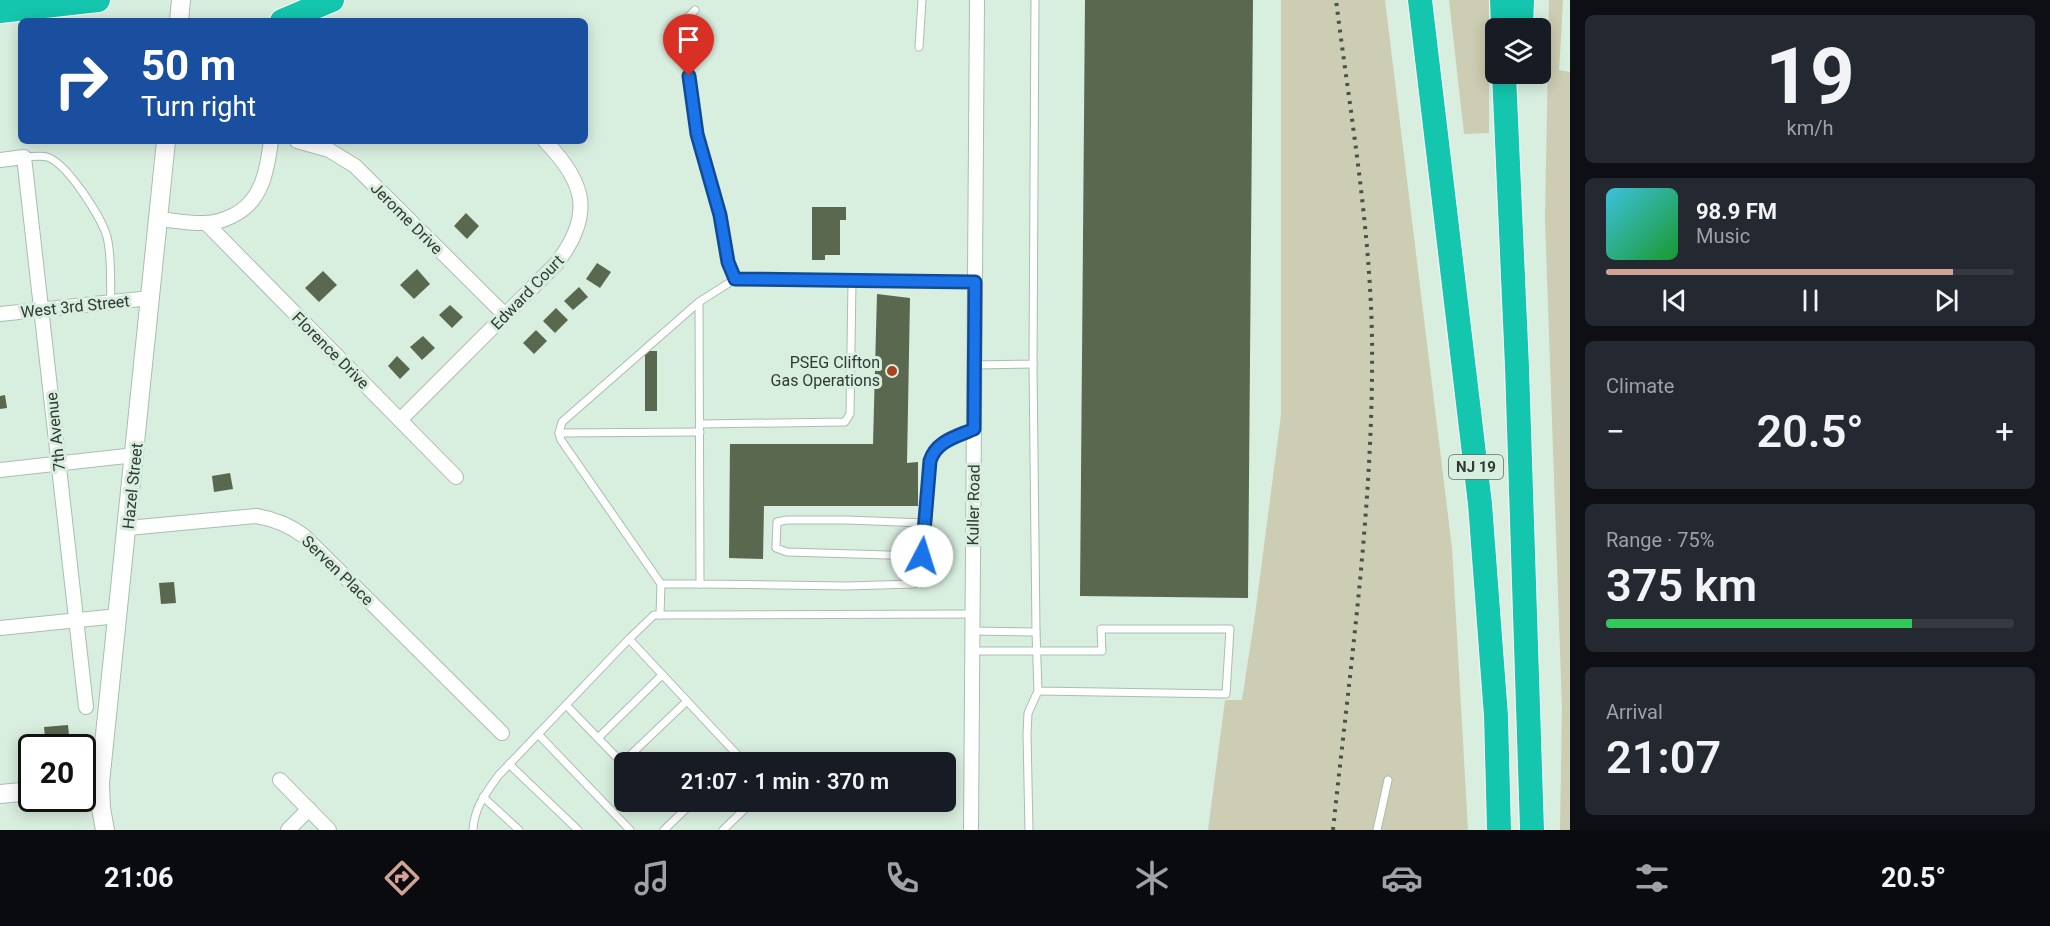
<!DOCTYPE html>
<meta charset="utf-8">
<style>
body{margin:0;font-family:Roboto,sans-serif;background:#242831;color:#f1f3f6;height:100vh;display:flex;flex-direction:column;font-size:22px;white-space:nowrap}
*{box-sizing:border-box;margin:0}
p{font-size:20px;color:#9ea1a6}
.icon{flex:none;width:33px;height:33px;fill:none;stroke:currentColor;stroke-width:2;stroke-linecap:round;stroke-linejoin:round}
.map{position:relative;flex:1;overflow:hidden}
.sheet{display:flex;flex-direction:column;gap:15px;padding:15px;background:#0d0f14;width:480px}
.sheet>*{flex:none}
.hud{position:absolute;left:18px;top:18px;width:570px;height:126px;border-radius:9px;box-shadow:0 3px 15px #0003;background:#1a4fa0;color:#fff;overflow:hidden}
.tools{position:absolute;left:1485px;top:18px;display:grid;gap:12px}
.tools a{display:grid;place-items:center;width:66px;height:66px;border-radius:9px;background:#171b24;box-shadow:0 3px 15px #0003;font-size:30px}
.speed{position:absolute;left:18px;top:734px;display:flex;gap:12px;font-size:30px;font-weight:700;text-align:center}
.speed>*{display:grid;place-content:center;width:78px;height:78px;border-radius:50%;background:#171b24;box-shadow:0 3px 15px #0003;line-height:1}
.speed .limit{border:3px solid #111;border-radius:9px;background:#fff;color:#111}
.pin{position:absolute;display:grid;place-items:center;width:51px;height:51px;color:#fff;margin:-62px -26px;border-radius:50% 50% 50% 0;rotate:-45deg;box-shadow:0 0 6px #0007}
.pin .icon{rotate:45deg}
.me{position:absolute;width:66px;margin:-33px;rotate:5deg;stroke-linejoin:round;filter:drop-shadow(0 0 4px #0008)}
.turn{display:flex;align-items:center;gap:21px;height:126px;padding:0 24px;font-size:27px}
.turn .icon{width:78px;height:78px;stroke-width:2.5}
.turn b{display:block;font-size:42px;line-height:51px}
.big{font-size:45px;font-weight:600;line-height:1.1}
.sheet .card{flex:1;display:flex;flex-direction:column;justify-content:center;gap:9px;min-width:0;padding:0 21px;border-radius:9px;background:#242831}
.sheet .dial{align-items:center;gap:0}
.dial b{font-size:78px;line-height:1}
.song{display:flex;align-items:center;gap:18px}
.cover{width:72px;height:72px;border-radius:9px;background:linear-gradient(135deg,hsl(190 70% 55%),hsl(130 70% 35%))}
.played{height:6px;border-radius:3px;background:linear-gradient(90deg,#d1a394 85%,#363941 85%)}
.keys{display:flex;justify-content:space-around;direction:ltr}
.heat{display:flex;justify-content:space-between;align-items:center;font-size:33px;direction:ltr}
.charge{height:9px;border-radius:4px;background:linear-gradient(90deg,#34c759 75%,#363941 0)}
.trip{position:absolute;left:614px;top:752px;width:342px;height:60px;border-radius:9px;background:#171b24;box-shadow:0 3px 15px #0003;font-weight:600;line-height:60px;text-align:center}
.menu{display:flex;height:96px;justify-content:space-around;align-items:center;background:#090b0e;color:#9ea1a6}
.menu .icon{width:42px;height:42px}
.menu .on{color:#d1a394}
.menu b{font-size:27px;color:#f1f3f6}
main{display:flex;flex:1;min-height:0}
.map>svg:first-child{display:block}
.green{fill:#cccdb2}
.building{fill:#59684e}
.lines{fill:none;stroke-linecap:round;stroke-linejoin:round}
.lane-casing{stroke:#a8beaf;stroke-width:9}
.street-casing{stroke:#a8beaf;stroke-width:16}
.secondary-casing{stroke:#a8beaf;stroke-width:20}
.highway-casing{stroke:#fff;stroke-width:26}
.lane{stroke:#fff;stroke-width:7}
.street{stroke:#fff;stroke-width:14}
.secondary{stroke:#fff;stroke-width:18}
.highway{stroke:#14c6ad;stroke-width:24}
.rail{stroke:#47524b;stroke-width:4;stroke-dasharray:3 6;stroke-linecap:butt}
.route-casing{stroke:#114b97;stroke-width:15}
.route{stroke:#1a73e8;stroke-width:10}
.poi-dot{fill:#a9421d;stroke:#d8eedf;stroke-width:2}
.labels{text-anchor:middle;stroke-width:6;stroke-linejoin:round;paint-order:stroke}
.shield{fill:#d8eedf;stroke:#626f67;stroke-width:1.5}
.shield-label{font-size:15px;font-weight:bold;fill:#303933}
.street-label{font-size:16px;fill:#303933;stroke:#d8eedf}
.poi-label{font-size:16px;fill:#303933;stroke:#d8eedf;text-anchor:end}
</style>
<main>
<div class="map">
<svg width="1570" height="830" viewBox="0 0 1570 830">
<rect width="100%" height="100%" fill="#d8eedf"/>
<!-- green -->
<g class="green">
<path d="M 1281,0 L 1385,0 L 1452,548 L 1468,830 L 1208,830 L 1225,700 L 1242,700 L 1255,615 L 1281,415 Z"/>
<path d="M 1449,0 L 1489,0 L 1489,133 L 1464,134 Z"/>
<path d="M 1549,0 L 1563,0 L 1559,70 L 1570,72 L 1570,830 L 1560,830 L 1562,708 L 1545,219 Z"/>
</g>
<!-- building -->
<g class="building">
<path d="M 1085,0 L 1253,0 L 1248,598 L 1080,596 Z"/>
<path d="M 812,207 L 846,207 L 846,220 L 840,220 L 840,255 L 825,255 L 825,260 L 812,260 Z"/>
<path d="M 466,213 L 479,226 L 467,239 L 454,226 Z"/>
<path d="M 597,263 L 611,272 L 600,288 L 586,279 Z"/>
<path d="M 417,269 L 430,284 L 414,299 L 400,285 Z"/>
<path d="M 323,271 L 337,285 L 319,302 L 305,288 Z"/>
<path d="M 579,287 L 588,297 L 573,310 L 564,301 Z"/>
<path d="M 877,294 L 910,298 L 907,463 L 918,462 L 918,506 L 764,506 L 763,559 L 729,558 L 730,444 L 873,444 Z"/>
<path d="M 450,305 L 463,317 L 452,328 L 439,315 Z"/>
<path d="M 556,308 L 568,320 L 555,333 L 543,321 Z"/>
<path d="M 536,330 L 547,341 L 534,354 L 523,343 Z"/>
<path d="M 423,336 L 435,348 L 422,360 L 410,347 Z"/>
<rect x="645" y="351" width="12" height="60"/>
<path d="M 397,356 L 410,369 L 400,379 L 388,366 Z"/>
<path d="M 5,395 L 7,408 L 0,409 L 0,396 Z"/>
<path d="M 230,473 L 233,489 L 214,492 L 212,476 Z"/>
<path d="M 174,582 L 176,603 L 161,604 L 159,583 Z"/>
<path d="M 68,725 L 70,747 L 46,747 L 44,727 Z"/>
</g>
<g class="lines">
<!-- lane casing -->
<g class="lane-casing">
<g id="lane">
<path d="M 695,10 L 684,21 L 686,55 L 697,134 L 720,215 L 728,262 L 735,279"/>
<path d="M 919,47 L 922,0"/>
<path d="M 24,157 C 31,157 41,155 47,157 C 67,163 102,218 107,237 C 112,257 110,281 111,302"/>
<path d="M 974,365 L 1033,364 L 1035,0"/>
<path d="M 700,424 L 845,422 L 850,414 L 852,281"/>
<path d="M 974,429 C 956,437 936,441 930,461 L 920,577 L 914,584 L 847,586 L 700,584 L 699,302 L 735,279 L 975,282"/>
<path d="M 559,433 L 700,432"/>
<path d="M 922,556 L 787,552 L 776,548 L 777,522 L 787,520 L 847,520 L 925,523"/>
<path d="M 661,584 L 700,584"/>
<path d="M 660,615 L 661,584 L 561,440 L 559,433 L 562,422 L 699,302"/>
<path d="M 972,631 L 1036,632"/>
<path d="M 972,651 L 1102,651 L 1101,629 L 1230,629 L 1226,694 L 1038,691 L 1036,632 L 1033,364"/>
<path d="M 566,705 L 622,763 L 687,701"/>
<path d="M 538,734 L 630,830"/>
<path d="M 598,738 L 662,675"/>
<path d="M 744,762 L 629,639 L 654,615 L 972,614"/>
<path d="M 509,764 L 578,830"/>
<path d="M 483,797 L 519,830"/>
<path d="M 473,830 C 474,808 486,793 498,776 L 629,639"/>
<path d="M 664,830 L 694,801"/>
<path d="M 723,830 L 753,801"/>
<path d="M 1029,830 L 1027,734 L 1028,713 L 1038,691"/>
<path d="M 1377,830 L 1388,780"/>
</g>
</g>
<!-- street casing -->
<g class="street-casing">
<g id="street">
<path d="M 297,141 L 329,150 L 355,166 L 505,315"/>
<path d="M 0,160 L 24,157 L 86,707"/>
<path d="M 158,219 C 173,220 189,224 205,223 C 214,223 224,220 232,216 C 262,202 267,171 271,141"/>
<path d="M 206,223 L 456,477"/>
<path d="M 0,314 L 150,298"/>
<path d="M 400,420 L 556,264 C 594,215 586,183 545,141"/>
<path d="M 0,470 L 135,455"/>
<path d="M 128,528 L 256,516 C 275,519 289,525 304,536 L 502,733"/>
<path d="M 0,628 L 118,616"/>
<path d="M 280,780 L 329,830"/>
<path d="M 288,830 L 309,809"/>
<path d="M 971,830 L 977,0"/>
</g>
</g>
<!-- secondary casing -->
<g class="secondary-casing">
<g id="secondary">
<path d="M 179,21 L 181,0"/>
<path d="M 0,794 L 32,791"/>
<path d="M 105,830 L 101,808 L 100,783 L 166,141"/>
</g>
</g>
<!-- highway casing -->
<g class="highway-casing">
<g id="highway">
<path d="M 1420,0 L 1480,504 L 1496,716 L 1499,830"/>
<path d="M 1502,0 L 1503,28"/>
<path d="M 0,11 L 98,0"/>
<path d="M 282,21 L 332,0"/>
<path d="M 1521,28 L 1522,0"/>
<path d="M 1504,74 L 1517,367 L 1532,830"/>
</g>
</g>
<!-- lane -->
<use href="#lane" class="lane"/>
<!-- street -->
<use href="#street" class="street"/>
<!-- secondary -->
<use href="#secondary" class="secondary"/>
<!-- highway -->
<use href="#highway" class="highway"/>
<!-- rail -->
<path class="rail" d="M 1333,830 C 1350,667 1374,502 1372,338 C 1370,225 1350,112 1336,0"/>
</g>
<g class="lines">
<!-- route casing -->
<g class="route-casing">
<path id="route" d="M 689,76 L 697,134 L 720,215 L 728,262 L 735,279 L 975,282 L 974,429 C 956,437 936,441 930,461 L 922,556"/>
</g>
<!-- route -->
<use href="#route" class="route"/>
</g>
<!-- markers -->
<circle class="poi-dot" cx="892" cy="371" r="6"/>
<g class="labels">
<!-- shield labels -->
<rect class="shield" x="1449" y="455" width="54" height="24" rx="4.5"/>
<g class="shield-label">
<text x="1476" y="472">NJ 19</text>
</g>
<!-- street labels -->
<g class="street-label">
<text transform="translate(407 218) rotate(45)" y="6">Jerome Drive</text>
<text transform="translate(527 292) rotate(-46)" y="6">Edward Court</text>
<text transform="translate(75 306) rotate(-6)" y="6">West 3rd Street</text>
<text transform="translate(331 350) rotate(45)" y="6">Florence Drive</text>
<text transform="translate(55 432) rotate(-96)" y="6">7th Avenue</text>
<text transform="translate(132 486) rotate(-84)" y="6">Hazel Street</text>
<text transform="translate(973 505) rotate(-89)" y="6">Kuller Road</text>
<text transform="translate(338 570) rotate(44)" y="6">Serven Place</text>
</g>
<!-- poi labels -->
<g class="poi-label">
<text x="880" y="368">PSEG Clifton<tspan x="880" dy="18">Gas Operations</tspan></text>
</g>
</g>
</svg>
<div class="tools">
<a><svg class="icon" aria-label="layers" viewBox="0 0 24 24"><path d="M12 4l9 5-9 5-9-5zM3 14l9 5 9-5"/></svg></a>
</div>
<div class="speed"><div class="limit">20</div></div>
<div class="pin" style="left:689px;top:76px;background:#d93025"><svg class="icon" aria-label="arrive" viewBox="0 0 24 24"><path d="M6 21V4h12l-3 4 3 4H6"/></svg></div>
<svg class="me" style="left:922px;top:556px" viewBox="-20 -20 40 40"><circle r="19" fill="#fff"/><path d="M0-13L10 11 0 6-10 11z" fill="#1a73e8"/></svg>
<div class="trip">21:07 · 1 min · 370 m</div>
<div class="hud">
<div class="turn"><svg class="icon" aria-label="right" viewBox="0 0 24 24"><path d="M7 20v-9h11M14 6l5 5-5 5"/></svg><div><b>50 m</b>Turn right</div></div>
</div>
</div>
<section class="sheet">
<div class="card dial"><b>19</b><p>km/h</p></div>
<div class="card">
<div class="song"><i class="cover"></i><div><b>98.9 FM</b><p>Music</p></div></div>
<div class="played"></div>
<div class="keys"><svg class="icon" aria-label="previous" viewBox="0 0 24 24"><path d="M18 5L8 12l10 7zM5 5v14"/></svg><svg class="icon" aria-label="pause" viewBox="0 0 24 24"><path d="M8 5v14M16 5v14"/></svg><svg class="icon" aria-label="next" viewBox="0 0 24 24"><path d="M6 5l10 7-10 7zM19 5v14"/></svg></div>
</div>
<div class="card"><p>Climate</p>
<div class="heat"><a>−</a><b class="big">20.5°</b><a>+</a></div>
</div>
<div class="card"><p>Range · 75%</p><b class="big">375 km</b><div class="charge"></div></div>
<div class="card"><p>Arrival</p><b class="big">21:07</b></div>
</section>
</main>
<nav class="menu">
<b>21:06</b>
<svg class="icon on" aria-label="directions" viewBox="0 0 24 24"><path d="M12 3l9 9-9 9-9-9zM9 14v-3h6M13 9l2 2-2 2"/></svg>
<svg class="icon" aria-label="music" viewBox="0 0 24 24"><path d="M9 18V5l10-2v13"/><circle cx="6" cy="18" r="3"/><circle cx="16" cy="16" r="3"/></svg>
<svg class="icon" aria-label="phone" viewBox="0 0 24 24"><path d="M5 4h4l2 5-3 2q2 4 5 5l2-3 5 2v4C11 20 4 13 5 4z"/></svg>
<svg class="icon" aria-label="climate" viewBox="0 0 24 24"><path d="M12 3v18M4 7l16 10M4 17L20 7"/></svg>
<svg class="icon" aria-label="car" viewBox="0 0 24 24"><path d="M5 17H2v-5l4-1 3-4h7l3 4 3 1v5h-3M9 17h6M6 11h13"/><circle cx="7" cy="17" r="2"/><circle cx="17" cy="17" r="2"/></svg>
<svg class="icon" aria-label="filters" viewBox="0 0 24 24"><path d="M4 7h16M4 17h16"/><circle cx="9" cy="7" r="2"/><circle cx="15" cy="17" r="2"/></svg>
<b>20.5°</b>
</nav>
